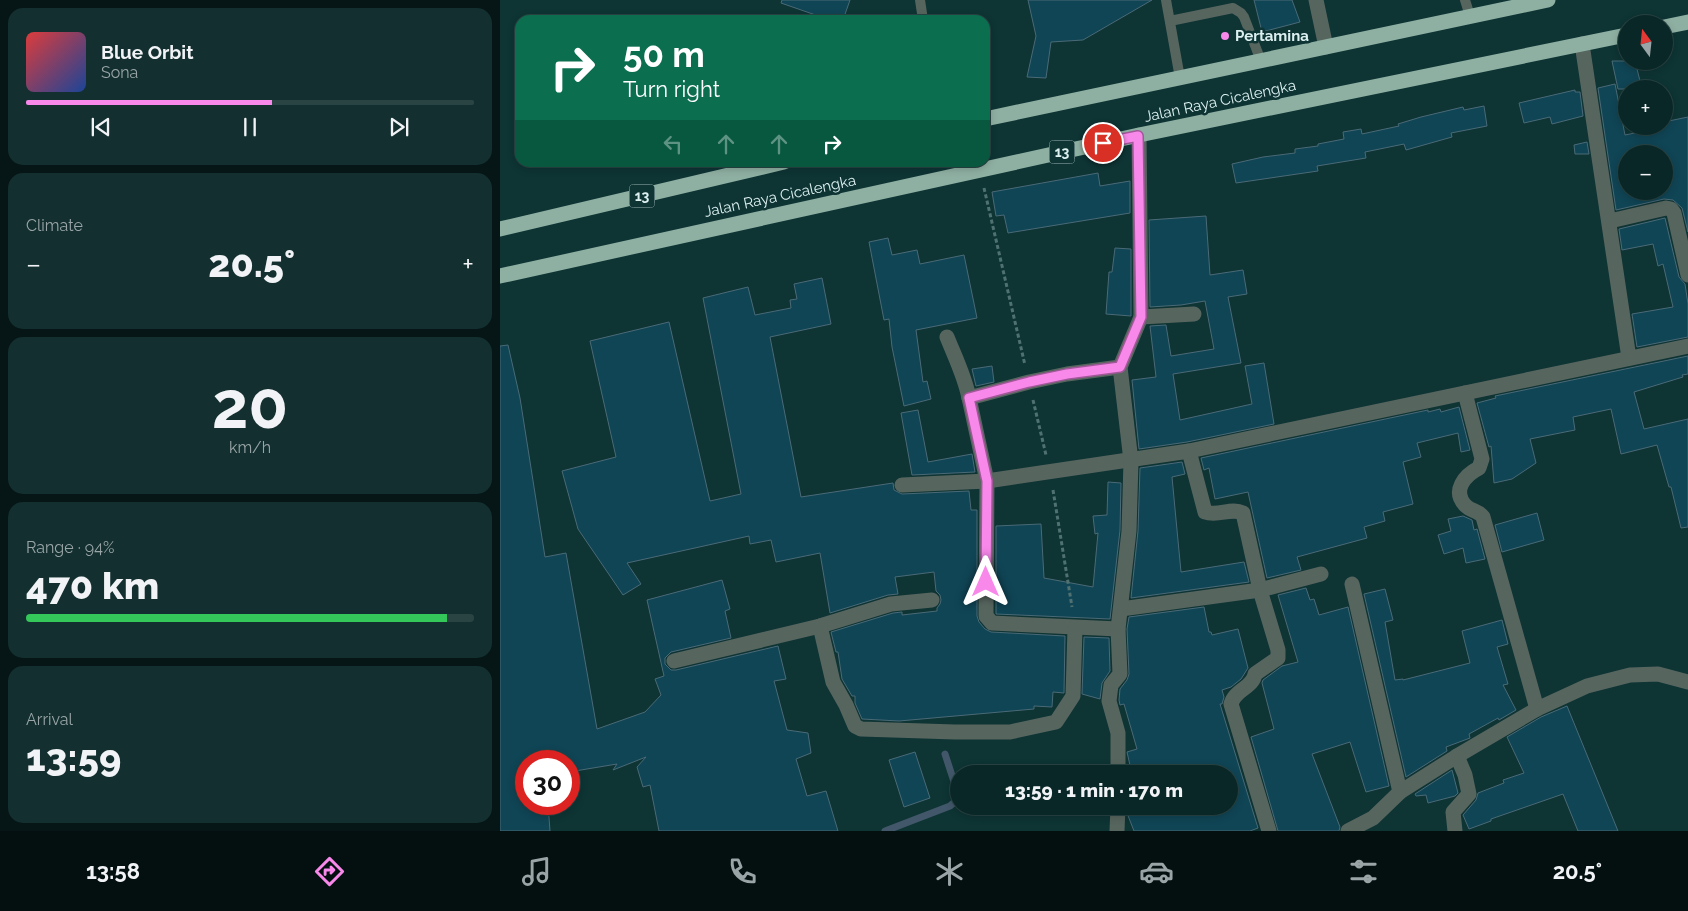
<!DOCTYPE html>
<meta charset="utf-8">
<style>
body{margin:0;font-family:Raleway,sans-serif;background:#132f2f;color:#f1f3f6;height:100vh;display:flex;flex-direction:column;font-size:19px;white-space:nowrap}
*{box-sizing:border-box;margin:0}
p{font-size:16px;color:#99a5a7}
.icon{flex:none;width:28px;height:28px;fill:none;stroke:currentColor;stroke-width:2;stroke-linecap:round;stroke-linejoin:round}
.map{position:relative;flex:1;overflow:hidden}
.panel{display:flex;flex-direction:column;gap:8px;padding:8px;background:#061515;width:500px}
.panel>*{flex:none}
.guide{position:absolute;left:15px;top:15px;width:475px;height:152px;border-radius:15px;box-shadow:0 2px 8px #0003,0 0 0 1px #2a4444;background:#0b6e4f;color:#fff;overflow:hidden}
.needle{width:32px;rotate:345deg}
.buttons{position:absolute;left:1118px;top:15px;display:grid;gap:10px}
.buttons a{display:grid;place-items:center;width:55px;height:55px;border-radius:50%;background:#0a2727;box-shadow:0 2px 8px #0003,0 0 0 1px #2a4444;font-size:25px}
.speed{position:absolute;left:15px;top:750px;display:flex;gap:10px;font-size:25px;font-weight:700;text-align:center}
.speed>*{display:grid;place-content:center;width:65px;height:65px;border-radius:50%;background:#0a2727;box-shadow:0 2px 8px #0003,0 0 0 1px #2a4444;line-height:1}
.speed .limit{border:8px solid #d22;background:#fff;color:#111}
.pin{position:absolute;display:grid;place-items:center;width:42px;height:42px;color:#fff;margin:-21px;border:2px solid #fff;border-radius:50%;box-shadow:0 1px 5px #0007}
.me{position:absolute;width:55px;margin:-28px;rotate:0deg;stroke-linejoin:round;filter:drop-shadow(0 0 4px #0008)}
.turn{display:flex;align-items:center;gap:18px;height:105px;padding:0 25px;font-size:22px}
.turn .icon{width:65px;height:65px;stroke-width:2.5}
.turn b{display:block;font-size:35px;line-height:42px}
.lanes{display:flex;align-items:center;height:48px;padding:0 25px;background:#0003;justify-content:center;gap:25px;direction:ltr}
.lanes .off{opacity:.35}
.big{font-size:38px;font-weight:800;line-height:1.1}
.panel .tile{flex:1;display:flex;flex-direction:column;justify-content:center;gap:8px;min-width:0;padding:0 18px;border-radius:15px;background:#132f2f}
.panel .dial{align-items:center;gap:0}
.dial b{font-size:65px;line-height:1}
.song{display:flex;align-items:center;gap:15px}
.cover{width:60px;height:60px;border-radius:8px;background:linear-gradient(135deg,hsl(0 70% 55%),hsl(220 70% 35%))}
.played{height:5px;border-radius:2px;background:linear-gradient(90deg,#f888ea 55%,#2a4444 55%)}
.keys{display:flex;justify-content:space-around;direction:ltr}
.heat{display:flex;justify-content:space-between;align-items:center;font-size:28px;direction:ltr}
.charge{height:8px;border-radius:4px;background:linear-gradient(90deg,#34c759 94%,#2a4444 0)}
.trip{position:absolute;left:450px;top:765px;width:288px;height:50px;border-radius:25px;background:#0a2727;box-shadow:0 2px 8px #0003,0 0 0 1px #2a4444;font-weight:800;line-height:50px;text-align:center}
.menu{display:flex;height:80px;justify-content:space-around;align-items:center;background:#041010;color:#99a5a7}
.menu .icon{width:35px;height:35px}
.menu .active{color:#f888ea}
.menu b{font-size:22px;color:#f1f3f6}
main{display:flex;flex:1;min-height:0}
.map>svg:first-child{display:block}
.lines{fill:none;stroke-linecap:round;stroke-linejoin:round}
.stream{stroke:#42586a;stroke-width:7}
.building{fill:#104555;stroke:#4a6a77;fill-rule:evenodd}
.path{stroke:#507171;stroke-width:3;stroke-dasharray:4 2.5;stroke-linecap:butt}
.lane{stroke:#57655f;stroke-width:10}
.street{stroke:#57655f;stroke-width:15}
.highway{stroke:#8eb0a2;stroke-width:15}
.route-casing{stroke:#a15898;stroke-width:12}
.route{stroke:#f888ea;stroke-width:9}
.poi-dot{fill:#f888ea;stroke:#0e3434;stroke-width:2}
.labels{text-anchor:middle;stroke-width:5;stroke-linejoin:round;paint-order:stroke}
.shield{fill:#0e3434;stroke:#9eb8b8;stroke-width:1}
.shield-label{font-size:14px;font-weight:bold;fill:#dcf0f0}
.poi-label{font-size:15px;font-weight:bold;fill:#dcf0f0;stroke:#0e3434;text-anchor:start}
.street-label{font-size:15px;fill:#dcf0f0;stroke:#0e3434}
</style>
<main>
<section class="panel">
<div class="tile">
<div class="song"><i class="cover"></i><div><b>Blue Orbit</b><p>Sona</p></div></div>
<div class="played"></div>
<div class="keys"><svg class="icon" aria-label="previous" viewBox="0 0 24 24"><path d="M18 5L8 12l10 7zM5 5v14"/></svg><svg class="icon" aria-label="pause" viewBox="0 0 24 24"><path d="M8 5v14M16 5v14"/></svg><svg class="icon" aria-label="next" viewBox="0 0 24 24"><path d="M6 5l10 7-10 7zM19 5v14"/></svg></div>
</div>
<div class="tile"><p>Climate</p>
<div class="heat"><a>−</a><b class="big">20.5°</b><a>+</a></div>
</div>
<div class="tile dial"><b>20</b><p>km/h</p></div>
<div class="tile"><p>Range · 94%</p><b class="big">470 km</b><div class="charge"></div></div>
<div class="tile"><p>Arrival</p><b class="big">13:59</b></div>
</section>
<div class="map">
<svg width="1188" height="831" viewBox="0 0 1188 831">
<rect width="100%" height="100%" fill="#0e3434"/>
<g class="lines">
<!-- stream -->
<path class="stream" d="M 385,831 L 450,806 L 457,800 L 457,791 L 445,754"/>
</g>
<!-- building -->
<g class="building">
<path d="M 282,0 L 350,0 L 343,20 L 330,20 L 281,3 Z"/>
<path d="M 528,0 L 652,0 L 583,40 L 551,42 L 546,78 L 527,77 L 536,36 Z"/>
<path d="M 754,0 L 792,0 L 800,22 L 762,32 Z"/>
<path d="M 1112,61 L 1135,61 L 1142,89 L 1118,89 Z"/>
<path d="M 1115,84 L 1125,135 L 1164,127 L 1164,122 L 1188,117 L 1188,232 L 1182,208 L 1173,200 L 1164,199 L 1116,210 L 1098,88 ZM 1126,154 L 1164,154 L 1164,191 L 1126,191 Z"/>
<path d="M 1075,90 L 1075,92 L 1080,92 L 1083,116 L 1052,124 L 1050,117 L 1024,123 L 1019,103 Z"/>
<path d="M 984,106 L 987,126 L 951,133 L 952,137 L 906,150 L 904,144 L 865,152 L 866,158 L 817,166 L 818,171 L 736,183 L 732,164 L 763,157 L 795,153 L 795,149 L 818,146 L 818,144 L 844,139 L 843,132 L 861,129 L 862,134 L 899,126 L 898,124 L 921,117 L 963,107 L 964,110 Z"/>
<path d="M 1087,142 L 1089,154 L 1075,154 L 1074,145 Z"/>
<path d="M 598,173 L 600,186 L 630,181 L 630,213 L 508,233 L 504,215 L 496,216 L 492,192 Z"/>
<path d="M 706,216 L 710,275 L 743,270 L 747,294 L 728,297 L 741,363 L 673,374 L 680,420 L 752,404 L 745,366 L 764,363 L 774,424 L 687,442 L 639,449 L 632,380 L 656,377 L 650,326 L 666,325 L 671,356 L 714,349 L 705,301 L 681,305 L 650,307 L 649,220 Z"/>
<path d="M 1165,218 L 1179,277 L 1185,284 L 1188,304 L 1188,337 L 1137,347 L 1132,314 L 1173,307 L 1163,264 L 1158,266 L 1153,244 L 1122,250 L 1119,229 Z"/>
<path d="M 388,238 L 392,255 L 417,250 L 420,264 L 464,255 L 477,318 L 416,330 L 423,382 L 427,381 L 431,399 L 404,406 L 392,347 L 389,319 L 384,320 L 369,242 Z"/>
<path d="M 615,248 L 631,249 L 631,316 L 606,314 L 609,272 L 612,272 Z"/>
<path d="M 322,278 L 331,324 L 270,337 L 301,497 L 393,483 L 394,490 L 402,494 L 469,491 L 471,510 L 477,510 L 477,616 L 479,622 L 485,629 L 491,632 L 565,636 L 564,693 L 553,692 L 552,707 L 534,706 L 534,709 L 399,721 L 362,719 L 355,703 L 355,696 L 352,696 L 342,679 L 338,652 L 336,652 L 331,632 L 393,613 L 402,612 L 402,615 L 437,611 L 437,608 L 440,604 L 441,600 L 440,595 L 436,591 L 434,572 L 395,577 L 398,594 L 388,595 L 330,613 L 320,553 L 276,562 L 271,540 L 250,544 L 249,536 L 127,563 L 141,584 L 123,595 L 78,529 L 62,471 L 116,457 L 90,341 L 169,322 L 210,501 L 241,494 L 203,298 L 248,287 L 255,315 L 291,308 L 290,300 L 297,299 L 294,284 Z"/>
<path d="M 8,345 L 20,398 L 45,557 L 66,553 L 97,729 L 145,712 L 161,695 L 155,679 L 164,676 L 147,600 L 222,580 L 230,609 L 225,611 L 231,638 L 171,652 L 165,658 L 165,664 L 171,670 L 176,670 L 278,646 L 286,679 L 274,681 L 287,730 L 308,733 L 311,753 L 296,759 L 307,796 L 326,791 L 338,831 L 159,831 L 150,785 L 143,787 L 137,767 L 146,757 L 113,770 L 117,764 L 69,772 L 69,761 L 26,761 L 26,804 L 48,804 L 50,831 L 0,831 L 0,346 Z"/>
<path d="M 1188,356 L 1188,374 L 1182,375 L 1183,377 L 1134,392 L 1144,429 L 1188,419 L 1188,527 L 1181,528 L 1171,487 L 1169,487 L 1157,445 L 1121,454 L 1111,409 L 1073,417 L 1075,430 L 1030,439 L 1036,463 L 1012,479 L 994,483 L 991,446 L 989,447 L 977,403 L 996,398 L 995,396 Z"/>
<path d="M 492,366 L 494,382 L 476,386 L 472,369 Z"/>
<path d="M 959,407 L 970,450 L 961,452 L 958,433 L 917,443 L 921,457 L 903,462 L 913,504 L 883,512 L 885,521 L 864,527 L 867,538 L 797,557 L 801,570 L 767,578 L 748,492 L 715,499 L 709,468 L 704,470 L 701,458 L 928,410 L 928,412 L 940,409 L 941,412 Z"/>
<path d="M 418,410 L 428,462 L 472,454 L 475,472 L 412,475 L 401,413 Z"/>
<path d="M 682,462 L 685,474 L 672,477 L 681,572 L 744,562 L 749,582 L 631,598 L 638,531 L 640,468 Z"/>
<path d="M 608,482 L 621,483 L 620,530 L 610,619 L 496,614 L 496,526 L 541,524 L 544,578 L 593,587 L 598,533 L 595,534 L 593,516 L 607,515 Z"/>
<path d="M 1037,513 L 1044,540 L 1002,552 L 995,525 Z"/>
<path d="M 963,516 L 972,520 L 974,530 L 977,529 L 985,559 L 966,563 L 963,548 L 944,554 L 938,535 L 951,531 L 948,519 Z"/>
<path d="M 806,588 L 810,600 L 814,599 L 819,615 L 848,607 L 889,786 L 866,792 L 850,742 L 812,754 L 840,827 L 839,831 L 778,831 L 751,737 L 774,729 L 762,683 L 763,680 L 782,666 L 798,662 L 778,595 Z"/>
<path d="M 885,589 L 893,620 L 885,622 L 895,680 L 903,679 L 903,680 L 970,663 L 962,631 L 1002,620 L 1008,644 L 997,647 L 1008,684 L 1003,685 L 1016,710 L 999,720 L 998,718 L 969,734 L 970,738 L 946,747 L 947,751 L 906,777 L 864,594 Z"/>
<path d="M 704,607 L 709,632 L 711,632 L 712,635 L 738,629 L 748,668 L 741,679 L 731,687 L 722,690 L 724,697 L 722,704 L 720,704 L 758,828 L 750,831 L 634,831 L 627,813 L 633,811 L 632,806 L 729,806 L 729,774 L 632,774 L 627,752 L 637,749 L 624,704 L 620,705 L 619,700 L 620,689 L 627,680 L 629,674 L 627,629 L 629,617 Z"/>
<path d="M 584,637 L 609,638 L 610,671 L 602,683 L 600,699 L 582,694 Z"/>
<path d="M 1067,706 L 1118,831 L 1078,831 L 1063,794 L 991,819 L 991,821 L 969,829 L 963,815 L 976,800 L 978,793 L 1004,783 L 1003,780 L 1024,773 L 1007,737 L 1041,717 Z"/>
<path d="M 415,752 L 430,798 L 404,807 L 389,760 Z"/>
<path d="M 952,770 L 958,793 L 955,796 L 928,803 L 926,795 L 916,796 L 915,794 Z"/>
</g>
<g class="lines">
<!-- path -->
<g class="path">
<path d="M 484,188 L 525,365"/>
<path d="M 533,400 L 546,455"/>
<path d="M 553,490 L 572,607"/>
</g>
<!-- lane -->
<g class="lane">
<path d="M 420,0 L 423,20"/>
<path d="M 666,0 L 680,78"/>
<path d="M 965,0 L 970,16"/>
<path d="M 670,21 L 733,8 L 741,13 L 744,17 L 761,61"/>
</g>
<!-- street -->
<g class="street">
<path d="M 816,0 L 826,47"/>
<path d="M 1082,44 L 1129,358"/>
<path d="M 1110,221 L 1166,208 L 1171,209 L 1174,213 L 1188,275"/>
<path d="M 641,317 L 694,314"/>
<path d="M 447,337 C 455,357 465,377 469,398 L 529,382 L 567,374 L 620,367"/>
<path d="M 965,393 L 982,459 L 979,468 C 965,475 951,491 966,506 C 971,511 979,511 983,517 L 1037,709"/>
<path d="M 469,398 L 487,481 L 486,616 L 492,623 L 618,629"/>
<path d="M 689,451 L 705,512 C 718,517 731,507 743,513 L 760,590 L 778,650 L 778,658 L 755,674 C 753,688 735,689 731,704 L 769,831"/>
<path d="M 402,485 L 487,481 L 689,451 L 1188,346"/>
<path d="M 852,584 L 900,792"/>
<path d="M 621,609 L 760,590 L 821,574"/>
<path d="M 320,626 L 333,682 L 346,705 L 355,726 L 361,729 L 455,732 L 510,732 L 556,722 L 573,696 L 575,628"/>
<path d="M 174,661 L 320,626 L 391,604 L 432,600"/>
<path d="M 618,774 L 618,733 L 609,701 L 611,685 L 620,674 L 618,629 L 629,531 L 631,461 L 620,367 L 641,317 L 639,135"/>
<path d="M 617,831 L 618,806"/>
<path d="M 848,831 L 873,818 L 900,792 L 957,756 L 1037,709 L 1087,686 L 1130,675 L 1158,674 L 1188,682"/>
<path d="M 955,831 L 953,812 L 969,794 L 965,775 L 957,756"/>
</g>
<!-- highway -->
<g class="highway">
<path d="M 1164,27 L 1188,22"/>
<path d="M 485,119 L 1048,0"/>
<path d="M 0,229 L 284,162"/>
<path d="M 0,276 L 639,135 L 1126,35"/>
</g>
</g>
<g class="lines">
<!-- route casing -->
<g class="route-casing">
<path id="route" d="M 486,582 L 487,481 L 469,398 L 529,382 L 567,374 L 620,367 L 641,317 L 638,136 L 603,143"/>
</g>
<!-- route -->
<use href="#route" class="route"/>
</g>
<!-- markers -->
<circle class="poi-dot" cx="725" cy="36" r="5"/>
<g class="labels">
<!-- shield labels -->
<g class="shield">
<rect x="549.5" y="140.5" width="25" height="23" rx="4"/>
<rect x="129.5" y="184.5" width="25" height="23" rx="4"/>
</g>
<g class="shield-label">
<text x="562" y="157">13</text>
<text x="142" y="201">13</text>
</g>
<!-- poi labels -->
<g class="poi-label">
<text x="735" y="41">Pertamina</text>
</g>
<!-- street labels -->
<g class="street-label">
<text transform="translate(720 101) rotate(-12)" y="5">Jalan Raya Cicalengka</text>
<text transform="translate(280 196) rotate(-12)" y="5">Jalan Raya Cicalengka</text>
</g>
</g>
</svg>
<div class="buttons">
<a><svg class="needle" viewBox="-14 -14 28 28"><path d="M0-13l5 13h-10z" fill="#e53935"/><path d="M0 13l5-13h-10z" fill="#99a5a7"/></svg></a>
<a>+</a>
<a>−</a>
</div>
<div class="speed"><div class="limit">30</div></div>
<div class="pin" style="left:603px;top:143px;background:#d93025"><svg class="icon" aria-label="arrive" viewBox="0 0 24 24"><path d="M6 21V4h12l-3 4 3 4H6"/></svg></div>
<svg class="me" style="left:486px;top:582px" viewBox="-20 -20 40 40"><path d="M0-17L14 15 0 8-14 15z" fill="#f888ea" stroke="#fff" stroke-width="4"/></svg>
<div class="trip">13:59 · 1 min · 170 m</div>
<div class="guide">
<div class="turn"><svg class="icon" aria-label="right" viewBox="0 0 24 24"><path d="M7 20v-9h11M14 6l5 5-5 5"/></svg><div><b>50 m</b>Turn right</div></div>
<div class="lanes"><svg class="icon off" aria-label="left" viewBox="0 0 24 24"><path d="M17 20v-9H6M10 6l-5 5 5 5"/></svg><svg class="icon off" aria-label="ahead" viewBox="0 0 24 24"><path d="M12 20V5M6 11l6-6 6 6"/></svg><svg class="icon off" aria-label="ahead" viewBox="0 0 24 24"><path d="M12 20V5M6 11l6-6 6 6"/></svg><svg class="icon" aria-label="right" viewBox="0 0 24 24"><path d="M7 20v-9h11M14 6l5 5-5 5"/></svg></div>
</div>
</div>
</main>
<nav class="menu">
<b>13:58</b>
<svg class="icon active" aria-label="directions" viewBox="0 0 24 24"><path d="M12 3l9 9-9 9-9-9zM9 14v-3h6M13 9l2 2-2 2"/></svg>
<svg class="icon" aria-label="music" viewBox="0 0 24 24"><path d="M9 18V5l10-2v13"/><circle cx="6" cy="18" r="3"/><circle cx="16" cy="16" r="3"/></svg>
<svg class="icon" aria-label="phone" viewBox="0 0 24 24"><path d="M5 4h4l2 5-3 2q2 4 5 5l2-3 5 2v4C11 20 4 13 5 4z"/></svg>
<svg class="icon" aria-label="climate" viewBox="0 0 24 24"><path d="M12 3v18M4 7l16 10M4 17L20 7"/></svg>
<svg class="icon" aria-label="car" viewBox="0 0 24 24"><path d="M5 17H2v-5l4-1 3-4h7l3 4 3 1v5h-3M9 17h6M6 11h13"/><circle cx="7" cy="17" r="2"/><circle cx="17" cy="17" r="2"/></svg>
<svg class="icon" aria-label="filters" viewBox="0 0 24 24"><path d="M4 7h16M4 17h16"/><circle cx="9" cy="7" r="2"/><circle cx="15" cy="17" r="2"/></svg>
<b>20.5°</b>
</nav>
